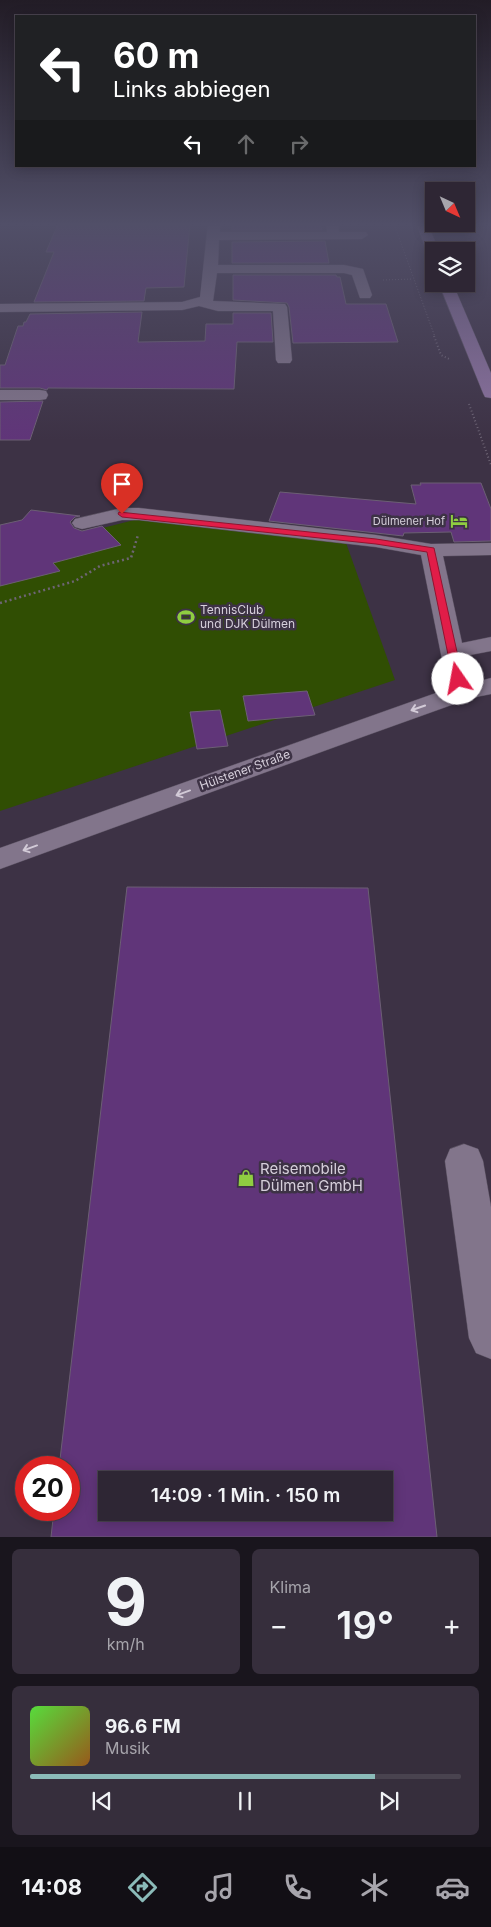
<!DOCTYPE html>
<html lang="de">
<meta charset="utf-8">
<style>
body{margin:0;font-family:Inter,sans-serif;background:#362e3c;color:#f1f3f6;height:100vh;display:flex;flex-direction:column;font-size:19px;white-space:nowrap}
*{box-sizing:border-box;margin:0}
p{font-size:16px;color:#a7a5ac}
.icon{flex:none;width:28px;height:28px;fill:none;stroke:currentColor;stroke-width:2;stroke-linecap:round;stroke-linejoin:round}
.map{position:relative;height:1537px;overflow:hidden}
.drawer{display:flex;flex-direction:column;gap:12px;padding:12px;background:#19151d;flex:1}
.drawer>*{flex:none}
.banner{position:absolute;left:15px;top:15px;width:461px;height:152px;border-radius:0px;box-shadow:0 2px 12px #0003,0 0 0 1px #49434f;background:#202124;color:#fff;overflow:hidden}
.needle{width:32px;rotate:136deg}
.tools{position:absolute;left:425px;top:182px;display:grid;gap:10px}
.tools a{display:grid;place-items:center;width:50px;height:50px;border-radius:0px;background:#2e2634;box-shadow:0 2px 12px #0003,0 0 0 1px #49434f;font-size:25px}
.speed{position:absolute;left:15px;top:1456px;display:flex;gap:10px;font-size:25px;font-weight:700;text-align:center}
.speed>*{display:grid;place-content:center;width:65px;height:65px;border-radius:50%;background:#2e2634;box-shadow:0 2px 12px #0003,0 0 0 1px #49434f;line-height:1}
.speed .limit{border:8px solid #d22;background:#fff;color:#111}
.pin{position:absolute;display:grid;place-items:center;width:42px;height:42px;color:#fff;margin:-51px -21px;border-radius:50% 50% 50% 0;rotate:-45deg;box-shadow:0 0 5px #0007}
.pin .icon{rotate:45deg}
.me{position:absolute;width:55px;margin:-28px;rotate:348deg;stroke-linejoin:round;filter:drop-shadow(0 0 4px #0008)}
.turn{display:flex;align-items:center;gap:18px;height:105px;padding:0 15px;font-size:22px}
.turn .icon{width:65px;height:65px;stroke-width:2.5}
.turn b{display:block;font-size:35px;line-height:42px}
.lanes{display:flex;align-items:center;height:48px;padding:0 15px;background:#0003;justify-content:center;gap:25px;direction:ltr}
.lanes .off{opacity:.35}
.big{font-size:38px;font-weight:600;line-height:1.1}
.drawer .widget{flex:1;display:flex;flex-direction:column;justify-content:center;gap:8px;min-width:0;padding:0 18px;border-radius:8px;background:#362e3c}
.drawer .dial{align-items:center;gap:0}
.dial b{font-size:65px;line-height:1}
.song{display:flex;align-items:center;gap:15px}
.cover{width:60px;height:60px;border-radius:8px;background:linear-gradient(135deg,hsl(110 70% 55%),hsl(30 70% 35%))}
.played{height:5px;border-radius:2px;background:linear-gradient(90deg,#8bbbb9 80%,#49434f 80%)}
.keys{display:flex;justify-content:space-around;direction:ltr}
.heat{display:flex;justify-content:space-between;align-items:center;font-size:28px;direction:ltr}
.drawer .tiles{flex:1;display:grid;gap:12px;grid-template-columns:1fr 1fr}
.widget:last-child{grid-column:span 2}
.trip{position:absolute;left:98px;top:1471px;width:295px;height:50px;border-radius:0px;background:#2e2634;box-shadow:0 2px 12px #0003,0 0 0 1px #49434f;font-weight:600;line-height:50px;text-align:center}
.tabs{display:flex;height:80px;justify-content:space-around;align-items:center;background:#120f15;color:#a7a5ac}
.tabs .icon{width:35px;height:35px}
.tabs .selected{color:#8bbbb9}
.tabs b{font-size:22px;color:#f1f3f6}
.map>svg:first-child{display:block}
.green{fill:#304e03}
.building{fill:#603579;stroke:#6c5f74;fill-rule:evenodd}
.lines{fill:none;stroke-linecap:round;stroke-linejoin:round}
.minor-casing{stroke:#595060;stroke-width:1}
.major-casing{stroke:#595060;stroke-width:1}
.path-far2{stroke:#6e6575;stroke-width:1;stroke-dasharray:1 2;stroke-linecap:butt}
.path-far1{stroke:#6e6575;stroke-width:2;stroke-dasharray:1 2.5;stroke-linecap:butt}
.path{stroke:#6e6575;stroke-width:2.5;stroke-dasharray:2 3;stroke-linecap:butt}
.minor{fill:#82758b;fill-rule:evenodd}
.major{fill:#8e73a1;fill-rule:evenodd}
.oneway{stroke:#d2cad7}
.route{fill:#e11d48;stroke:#92132f}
.labels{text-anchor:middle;stroke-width:5;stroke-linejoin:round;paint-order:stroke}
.far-poi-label{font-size:11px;fill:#d6cfdb;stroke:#3d3245;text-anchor:end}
.poi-label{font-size:12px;fill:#d6cfdb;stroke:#3d3245;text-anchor:start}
.street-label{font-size:12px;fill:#d6cfdb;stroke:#3d3245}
.near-poi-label{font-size:15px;fill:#d6cfdb;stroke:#3d3245;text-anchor:start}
</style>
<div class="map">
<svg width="491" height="1537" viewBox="0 0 491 1537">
<rect width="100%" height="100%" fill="#3d3245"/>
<!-- green -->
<path class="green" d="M 158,514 L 345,540 L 395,680 L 0,811 L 0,554 Z"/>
<!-- building -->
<g class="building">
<path d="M 58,224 L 190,224 L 184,287 L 146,288 L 144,301 L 34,302 L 54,252 L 46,252 Z"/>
<path d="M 232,224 L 320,224 L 322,230 L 232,230 Z"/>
<path d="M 325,241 L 329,263 L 232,263 L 232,242 Z"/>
<path d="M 233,275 L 336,275 L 337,277 L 340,277 L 346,304 L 386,304 L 398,342 L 293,343 L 289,307 L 287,303 L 233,300 Z"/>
<path d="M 142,312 L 138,342 L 205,341 L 206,324 L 233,324 L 233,313 L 271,313 L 273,342 L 237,342 L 234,389 L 48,388 L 47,390 L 40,388 L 0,388 L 0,365 L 5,365 L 18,326 L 23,326 L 24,322 L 26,322 L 30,314 Z"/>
<path d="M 43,401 L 30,440 L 0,440 L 0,402 Z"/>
<path d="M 420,483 L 481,483 L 491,509 L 491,541 L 454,542 L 451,532 L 404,533 L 403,536 L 269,521 L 280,492 L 416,504 L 411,485 L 421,485 Z"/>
<path d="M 31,510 L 80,516 L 75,517 L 70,522 L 74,528 L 82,531 L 102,526 L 121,545 L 53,563 L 60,571 L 0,586 L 0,525 L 22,520 Z"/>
<path d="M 307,691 L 315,715 L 248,721 L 243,696 Z"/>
<path d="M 220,710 L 228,746 L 197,749 L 190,712 Z"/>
<path d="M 127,887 L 368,888 L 437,1537 L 51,1537 L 54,1510 L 69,1510 L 69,1468 L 59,1468 ZM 106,1480 L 384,1480 L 384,1512 L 106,1512 Z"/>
</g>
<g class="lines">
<!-- minor casing -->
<g class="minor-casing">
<g id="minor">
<path d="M 208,224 L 220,224 L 220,232 L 327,232 L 326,224 L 338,224 L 339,232 L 366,232 L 368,235 L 362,239 L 219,240 L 218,265 L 344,265 L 363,269 L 372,295 L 370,298 L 360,298 L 352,275 L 344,273 L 217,273 L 213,301 L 285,304 L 287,307 L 292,360 L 290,363 L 278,363 L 276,360 L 273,311 L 218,311 L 199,306 L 182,310 L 0,312 L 0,304 L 182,302 L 200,297 Z"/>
<path d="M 0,390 L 40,390 L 46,391 L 48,395 L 46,399 L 40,400 L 0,400 Z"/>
<path d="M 122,508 L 139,508 L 376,535 L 431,544 L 491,543 L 491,555 L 443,556 L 462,643 L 491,637 L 491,651 L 465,656 L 472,683 L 491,678 L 491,694 L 471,698 L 365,736 L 0,869 L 0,848 L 450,688 L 446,679 L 421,555 L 376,547 L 139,520 L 122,520 L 82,529 L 75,527 L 72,523 L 75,519 Z"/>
<path d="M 464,1144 L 478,1149 L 483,1161 L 491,1207 L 491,1359 L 476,1353 L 469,1338 L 445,1161 L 450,1149 Z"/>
</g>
</g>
<!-- major casing -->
<g class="major-casing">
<g id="major">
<path d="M 416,224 L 428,224 L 439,251 L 434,251 L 434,258 L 428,254 Z"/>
<path d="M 439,284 L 453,284 L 491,373 L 491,398 L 485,397 L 483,393 Z"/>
</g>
</g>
<!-- path-far2 -->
<g class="path-far2">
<path d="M 394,224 L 435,337"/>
<path d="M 383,280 L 413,279"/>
</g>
<!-- path-far1 -->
<g class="path-far1">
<path d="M 434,336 L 441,355 L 451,360"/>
<path d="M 469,404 L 491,465"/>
</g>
<!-- path -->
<path class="path" d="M 0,603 L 75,581 L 100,566 L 131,558 L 138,535"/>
<!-- minor -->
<use href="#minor" class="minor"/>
<!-- major -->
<use href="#major" class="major"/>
</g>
<!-- one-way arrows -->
<defs><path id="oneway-shaft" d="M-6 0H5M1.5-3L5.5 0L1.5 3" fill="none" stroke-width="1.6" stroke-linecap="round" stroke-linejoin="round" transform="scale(1.25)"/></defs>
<g class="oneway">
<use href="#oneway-shaft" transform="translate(418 708) rotate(161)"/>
<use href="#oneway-shaft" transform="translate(183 793) rotate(160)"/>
<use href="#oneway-shaft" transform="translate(30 848) rotate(160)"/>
</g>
<!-- sky -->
<linearGradient id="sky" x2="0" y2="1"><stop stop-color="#221c26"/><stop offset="0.51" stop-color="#514f68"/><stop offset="1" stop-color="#514f68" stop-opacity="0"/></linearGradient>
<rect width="491" height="440" fill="url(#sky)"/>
<!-- route -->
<path class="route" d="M 119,512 L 376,539 L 434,548 L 463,679 L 458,682 L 453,679 L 427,552 L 376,544 L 122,517 L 118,514 Z"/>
<!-- icons -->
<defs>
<g id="hotel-bare" transform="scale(1.35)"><path d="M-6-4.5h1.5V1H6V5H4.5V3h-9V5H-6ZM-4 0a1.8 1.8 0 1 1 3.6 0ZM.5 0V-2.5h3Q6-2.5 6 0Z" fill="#8fcd41" stroke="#3d3245" stroke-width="2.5" paint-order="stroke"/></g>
<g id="stadium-bare" transform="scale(1.35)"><path d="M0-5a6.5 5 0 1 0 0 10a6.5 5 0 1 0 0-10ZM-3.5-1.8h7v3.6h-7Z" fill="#8fcd41" stroke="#3d3245" stroke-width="2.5" paint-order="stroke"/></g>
<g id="shop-bare" transform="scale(1.35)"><path d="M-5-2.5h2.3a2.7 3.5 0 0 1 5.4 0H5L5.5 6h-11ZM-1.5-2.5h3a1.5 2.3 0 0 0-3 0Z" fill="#8fcd41" stroke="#3d3245" stroke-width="2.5" paint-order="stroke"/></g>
</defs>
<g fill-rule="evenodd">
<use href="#hotel-bare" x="459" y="521"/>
<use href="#stadium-bare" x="186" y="617"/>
<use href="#shop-bare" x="246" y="1178"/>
</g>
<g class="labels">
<!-- far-poi labels -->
<g class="far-poi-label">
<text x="445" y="525">Dülmener Hof</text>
</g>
<!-- poi labels -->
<g class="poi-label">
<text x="200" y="614">TennisClub<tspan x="200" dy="14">und DJK Dülmen</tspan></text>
</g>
<!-- street labels -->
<g class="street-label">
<text transform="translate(245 770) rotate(-20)" y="4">Hülstener Straße</text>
</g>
<!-- near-poi labels -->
<g class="near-poi-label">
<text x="260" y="1174">Reisemobile<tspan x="260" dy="17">Dülmen GmbH</tspan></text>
</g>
</g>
</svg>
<div class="tools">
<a><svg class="needle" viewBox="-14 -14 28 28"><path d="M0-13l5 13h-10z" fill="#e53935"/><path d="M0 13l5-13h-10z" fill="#a7a5ac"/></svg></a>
<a><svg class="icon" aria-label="layers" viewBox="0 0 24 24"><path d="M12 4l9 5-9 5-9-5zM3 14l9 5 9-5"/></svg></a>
</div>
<div class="speed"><div class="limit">20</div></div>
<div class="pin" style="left:122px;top:514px;background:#d93025"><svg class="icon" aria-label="arrive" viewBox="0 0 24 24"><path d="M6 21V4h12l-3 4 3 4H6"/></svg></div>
<svg class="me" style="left:458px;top:679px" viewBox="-20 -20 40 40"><circle r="19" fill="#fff"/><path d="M0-13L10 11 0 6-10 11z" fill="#e11d48"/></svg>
<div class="trip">14:09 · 1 Min. · 150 m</div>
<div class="banner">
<div class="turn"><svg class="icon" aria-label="left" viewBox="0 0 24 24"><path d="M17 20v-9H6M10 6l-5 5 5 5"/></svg><div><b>60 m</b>Links abbiegen</div></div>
<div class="lanes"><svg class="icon" aria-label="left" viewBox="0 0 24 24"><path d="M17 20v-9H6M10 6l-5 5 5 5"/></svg><svg class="icon off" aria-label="ahead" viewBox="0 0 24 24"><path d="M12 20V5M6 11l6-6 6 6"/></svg><svg class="icon off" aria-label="right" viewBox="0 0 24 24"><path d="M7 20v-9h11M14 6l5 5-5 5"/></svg></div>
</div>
</div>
<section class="drawer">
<div class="tiles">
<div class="widget dial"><b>9</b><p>km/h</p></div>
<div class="widget"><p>Klima</p>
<div class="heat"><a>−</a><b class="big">19°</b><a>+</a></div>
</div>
<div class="widget">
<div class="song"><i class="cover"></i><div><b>96.6 FM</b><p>Musik</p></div></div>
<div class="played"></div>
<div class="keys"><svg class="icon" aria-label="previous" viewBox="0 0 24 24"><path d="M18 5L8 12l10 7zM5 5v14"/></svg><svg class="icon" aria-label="pause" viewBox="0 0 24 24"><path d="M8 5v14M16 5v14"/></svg><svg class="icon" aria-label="next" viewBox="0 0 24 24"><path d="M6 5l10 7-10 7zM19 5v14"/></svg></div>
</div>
</div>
</section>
<nav class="tabs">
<b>14:08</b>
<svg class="icon selected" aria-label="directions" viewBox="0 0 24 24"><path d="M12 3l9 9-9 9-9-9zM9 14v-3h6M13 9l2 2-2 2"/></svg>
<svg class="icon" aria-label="music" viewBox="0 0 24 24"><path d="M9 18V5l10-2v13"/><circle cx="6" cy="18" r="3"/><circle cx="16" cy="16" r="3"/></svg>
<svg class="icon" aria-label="phone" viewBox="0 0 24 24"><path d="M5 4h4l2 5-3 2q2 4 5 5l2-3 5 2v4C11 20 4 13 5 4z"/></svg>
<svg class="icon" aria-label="climate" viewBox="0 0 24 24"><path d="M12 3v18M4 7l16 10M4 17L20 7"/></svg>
<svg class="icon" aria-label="car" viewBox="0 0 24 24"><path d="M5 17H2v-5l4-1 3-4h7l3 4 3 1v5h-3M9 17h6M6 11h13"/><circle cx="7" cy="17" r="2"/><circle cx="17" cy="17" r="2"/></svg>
</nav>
